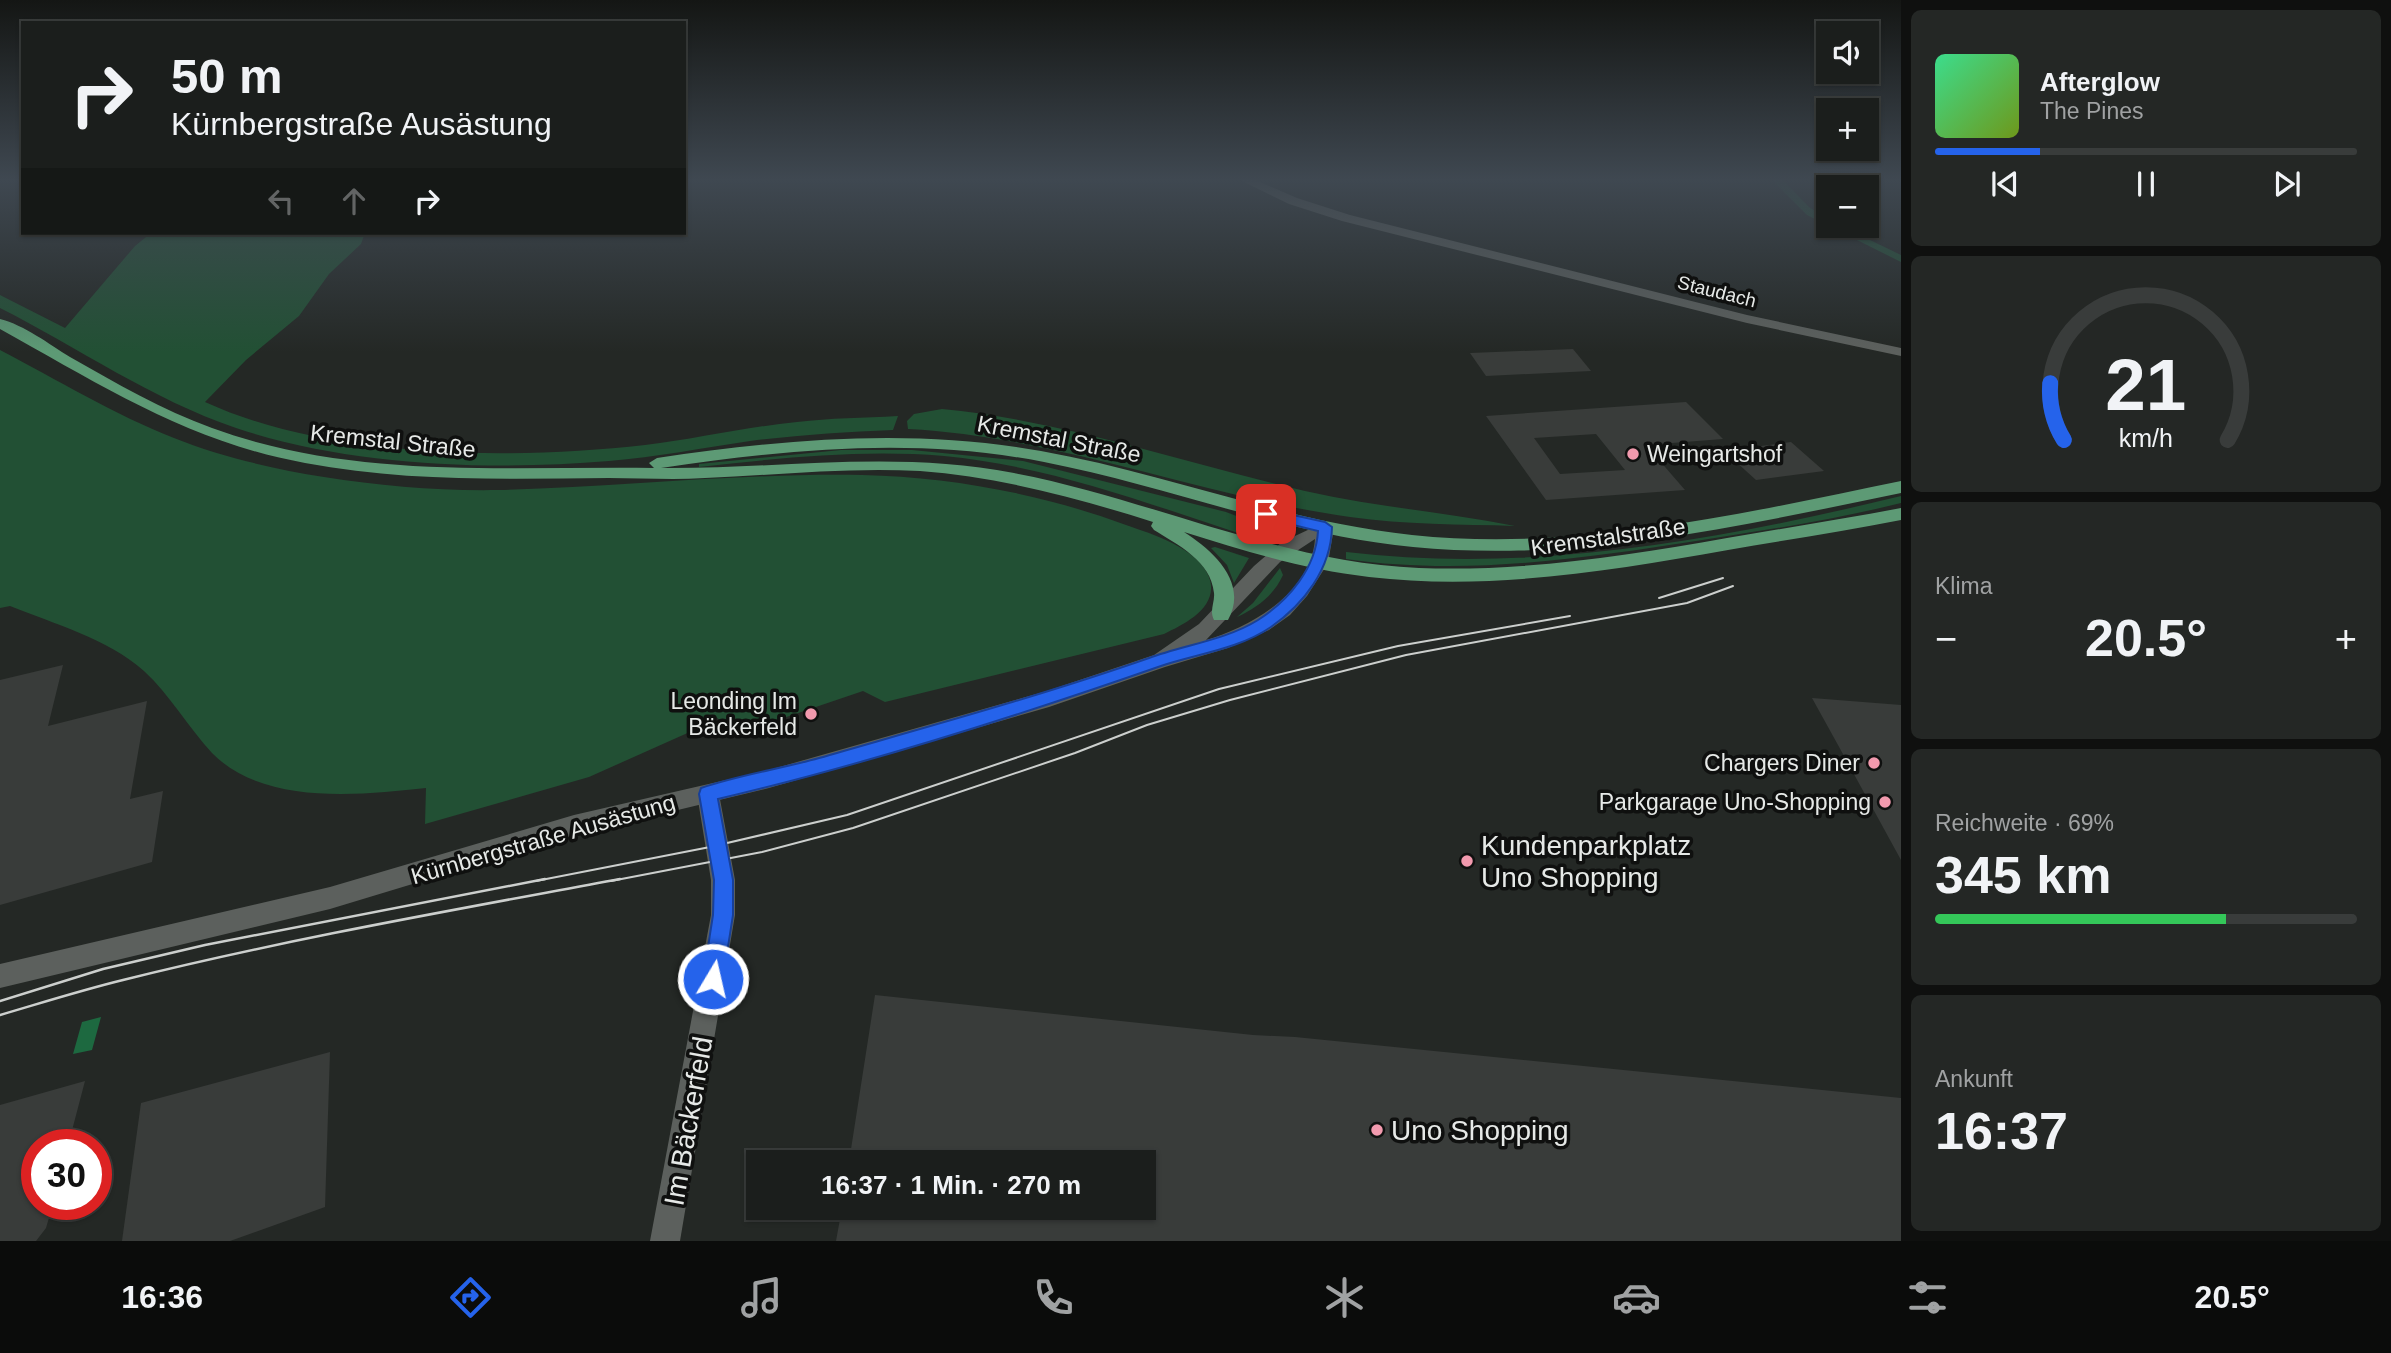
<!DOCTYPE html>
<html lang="de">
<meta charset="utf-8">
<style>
body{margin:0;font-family:Arial,sans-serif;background:#242725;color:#f1f3f6;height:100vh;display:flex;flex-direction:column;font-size:26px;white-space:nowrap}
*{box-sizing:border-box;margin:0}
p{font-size:23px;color:#a0a2a3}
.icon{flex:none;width:38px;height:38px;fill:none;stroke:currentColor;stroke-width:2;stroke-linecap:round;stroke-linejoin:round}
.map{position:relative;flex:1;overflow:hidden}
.drawer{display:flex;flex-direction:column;gap:10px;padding:10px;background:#0f100f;width:490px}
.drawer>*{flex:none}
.top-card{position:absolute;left:21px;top:21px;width:665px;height:214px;border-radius:0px;box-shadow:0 2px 5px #0004,0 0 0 2px #393c3b;background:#1b1e1c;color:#f1f3f6;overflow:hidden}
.controls{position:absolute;left:1816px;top:21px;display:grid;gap:14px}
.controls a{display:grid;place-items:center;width:63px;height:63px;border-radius:0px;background:#1b1e1c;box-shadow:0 2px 5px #0004,0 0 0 2px #393c3b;font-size:35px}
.speed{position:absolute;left:21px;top:1129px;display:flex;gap:14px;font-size:35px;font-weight:700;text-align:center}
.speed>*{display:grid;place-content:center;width:91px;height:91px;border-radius:50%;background:#1b1e1c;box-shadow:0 2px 5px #0004,0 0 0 2px #393c3b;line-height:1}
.speed .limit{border:10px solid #d22;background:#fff;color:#111}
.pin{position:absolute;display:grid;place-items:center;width:60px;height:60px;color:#fff;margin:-30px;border-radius:14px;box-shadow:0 4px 10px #0006}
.me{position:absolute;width:77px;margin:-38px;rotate:9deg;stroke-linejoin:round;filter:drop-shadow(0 0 5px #0008)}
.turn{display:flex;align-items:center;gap:24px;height:147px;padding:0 35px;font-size:32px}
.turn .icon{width:91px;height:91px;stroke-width:2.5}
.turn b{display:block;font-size:49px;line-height:60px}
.lanes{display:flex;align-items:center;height:66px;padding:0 35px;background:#0003;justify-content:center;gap:35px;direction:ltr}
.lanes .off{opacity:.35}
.big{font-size:52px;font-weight:700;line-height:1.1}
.drawer .widget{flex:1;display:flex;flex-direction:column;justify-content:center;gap:10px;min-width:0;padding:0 24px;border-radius:10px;background:#242725}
.drawer .dial{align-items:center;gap:0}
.dial svg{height:182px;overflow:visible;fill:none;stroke:#393c3b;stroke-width:7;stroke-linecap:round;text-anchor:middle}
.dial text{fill:#f1f3f6;stroke:none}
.song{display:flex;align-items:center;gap:21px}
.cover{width:84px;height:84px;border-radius:10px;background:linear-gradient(135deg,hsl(150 70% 55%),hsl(80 70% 35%))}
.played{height:7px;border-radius:4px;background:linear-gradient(90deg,#2563eb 25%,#393c3b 25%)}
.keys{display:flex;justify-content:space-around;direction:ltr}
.heat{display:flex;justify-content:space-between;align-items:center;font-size:38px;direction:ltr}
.charge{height:10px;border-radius:5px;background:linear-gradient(90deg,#34c759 69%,#393c3b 0)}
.trip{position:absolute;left:746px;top:1150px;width:410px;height:70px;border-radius:0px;background:#1b1e1c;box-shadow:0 2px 5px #0004,0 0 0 2px #393c3b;font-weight:700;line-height:70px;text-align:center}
.dock{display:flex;height:112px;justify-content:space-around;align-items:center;background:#0b0c0b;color:#a0a2a3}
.dock .icon{width:49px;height:49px}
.dock .on{color:#2563eb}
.dock b{font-size:32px;color:#f1f3f6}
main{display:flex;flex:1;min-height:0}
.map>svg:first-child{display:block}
.green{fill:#225034}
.water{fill:#1d6940}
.building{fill:#393c3a;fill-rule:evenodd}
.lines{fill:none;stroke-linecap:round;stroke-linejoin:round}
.minor{fill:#5c605d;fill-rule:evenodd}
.secondary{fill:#5c605d;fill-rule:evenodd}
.primary{fill:#5d9a75;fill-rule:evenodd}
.tram-far1{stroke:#cccfcd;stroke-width:2}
.tram{stroke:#cccfcd;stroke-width:2.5}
.route{fill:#2563eb;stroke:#184099;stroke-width:2}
.poi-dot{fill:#f29aae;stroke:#0f100f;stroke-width:2.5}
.labels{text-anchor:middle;stroke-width:7;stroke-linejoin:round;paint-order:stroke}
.far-street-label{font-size:19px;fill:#e6e9e7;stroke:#0f100f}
.street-label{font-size:23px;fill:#e6e9e7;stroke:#0f100f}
.poi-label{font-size:23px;fill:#e6e9e7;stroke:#0f100f;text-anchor:end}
.near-poi-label{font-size:28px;fill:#e6e9e7;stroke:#0f100f;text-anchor:start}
.near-street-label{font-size:28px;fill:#e6e9e7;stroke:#0f100f}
</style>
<main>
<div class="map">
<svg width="1901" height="1241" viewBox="0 0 1901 1241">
<rect width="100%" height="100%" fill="#242825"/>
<!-- green -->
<g class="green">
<path d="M 1771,179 L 1782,179 L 1809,207 L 1829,220 L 1829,226 L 1841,226 L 1901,255 L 1901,262 L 1807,215 Z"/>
<path d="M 151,233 L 365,233 L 361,244 L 329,274 L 299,316 L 246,360 L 205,402 C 329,459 511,460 645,445 C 696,439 746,427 797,422 C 830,418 864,418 898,416 L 893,430 C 845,432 798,435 750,441 C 703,448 656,457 609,461 C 490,471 350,466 236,428 C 151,399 79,348 0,308 L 0,295 L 65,328 L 135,246 Z"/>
<path d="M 0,350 C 56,379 115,415 174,438 C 221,457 274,469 324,477 C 381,486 440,491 498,490 C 620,487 740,473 862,475 C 951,477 1042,494 1126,525 C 1152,534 1198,548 1209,577 C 1220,607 1185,624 1164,634 L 885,702 L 863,691 L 736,734 L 715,716 L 692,731 L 589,777 L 425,824 L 426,788 C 360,795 264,806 212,753 C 188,727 170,695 144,671 C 107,638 54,624 10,606 L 0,608 Z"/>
<path d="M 942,409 C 1066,421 1184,463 1305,491 C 1375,507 1445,512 1515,526 C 1460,524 1405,525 1350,517 C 1201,496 1060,437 908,429 L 907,421 L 914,414 Z"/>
<path d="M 841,450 L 912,450 L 1023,461 L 1226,512 L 1263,526 L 1267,533 L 1261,538 L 1253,538 C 1152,505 1051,466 944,456 C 862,449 781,458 699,467 L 699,464 Z"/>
<path d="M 1901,496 L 1901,503 C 1834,520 1765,530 1696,541 C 1580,559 1463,576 1346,559 L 1346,552 C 1532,574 1721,540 1901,496 Z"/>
<path d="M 1215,547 L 1249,558 L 1234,583 L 1227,565 L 1211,548 Z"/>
<path d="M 1280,568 L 1283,575 C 1274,595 1257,608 1237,617 L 1253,603 Z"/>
</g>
<!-- water -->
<path class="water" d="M 101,1017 L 92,1050 L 73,1054 L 82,1022 Z"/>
<!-- building -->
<g class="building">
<path d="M 1573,349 L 1591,371 L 1486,376 L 1470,353 Z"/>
<path d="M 1686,402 L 1723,439 L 1646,445 L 1685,490 L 1546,500 L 1486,416 ZM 1596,434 L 1625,470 L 1560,474 L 1534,438 Z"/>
<path d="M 1791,442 L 1824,471 L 1756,480 L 1724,451 Z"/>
<path d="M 63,665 L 48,726 L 147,701 L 130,799 L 163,791 L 152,862 L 0,905 L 0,680 Z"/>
<path d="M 1812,698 L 1901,705 L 1901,860 L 1838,745 Z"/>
<path d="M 875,995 L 1253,1035 L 1295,1037 L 1901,1098 L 1901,1241 L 836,1241 L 842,1208 L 1143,1208 L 1143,1162 L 849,1162 Z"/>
<path d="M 330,1052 L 325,1207 L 230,1241 L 122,1241 L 141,1103 Z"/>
<path d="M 85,1081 L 70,1138 L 58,1141 L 57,1144 L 37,1144 L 37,1204 L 53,1204 L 46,1228 L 36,1241 L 0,1241 L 0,1105 Z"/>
</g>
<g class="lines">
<!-- minor -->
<g class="minor">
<path d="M 1238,179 L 1253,179 L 1297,198 L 1350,215 L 1747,315 L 1901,348 L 1901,356 L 1747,323 L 1342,221 L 1289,204 Z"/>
<path d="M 708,785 L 716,787 L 719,794 L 735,880 L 735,915 L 680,1241 L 650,1241 L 711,915 L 711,880 L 697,794 L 700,787 Z"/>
</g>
<!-- secondary -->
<path class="secondary" d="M 1325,522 L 1334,528 L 1328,563 L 1307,596 L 1290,615 L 1269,630 L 1228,648 L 1165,667 L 1049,707 L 769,788 L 574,835 L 330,909 L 0,988 L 0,964 L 330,887 L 574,815 L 769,770 L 1047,691 L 1154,655 L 1199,624 L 1254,566 L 1282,542 ZM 1315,539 C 1311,592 1252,627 1206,640 L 1280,562 Z"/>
<!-- primary -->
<path class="primary" d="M 0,319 C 24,325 49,344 70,357 C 116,383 162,410 212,428 C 354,480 506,466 654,468 L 649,463 L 657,458 C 786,439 912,428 1041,451 C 1166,473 1285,522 1412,535 C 1576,552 1741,514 1901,481 L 1901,493 C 1741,526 1578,563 1413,547 C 1287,535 1168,486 1044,462 C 917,437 789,449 661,468 C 781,469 894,450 1014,473 C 1151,499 1278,562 1419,568 C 1522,572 1625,556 1727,538 C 1785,528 1843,519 1901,508 L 1901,520 C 1844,531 1786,540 1728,550 C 1610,571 1489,591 1369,577 C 1306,570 1244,551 1184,532 C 1212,550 1249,582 1228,620 L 1214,620 C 1209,611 1215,602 1214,593 C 1211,561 1178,545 1154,530 L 1151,526 L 1153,522 C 1077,498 1000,477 920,471 C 848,467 777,475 705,478 C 673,480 641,478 609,478 C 507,479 405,482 305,463 C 189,442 101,385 0,329 Z"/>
<!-- tram-far1 -->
<g class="tram-far1">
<path d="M 1659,598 L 1723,578"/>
<path d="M 536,881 L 710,847 L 847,815 L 1219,689 L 1398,646 L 1570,616"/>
<path d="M 611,881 L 762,852 L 853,828 L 1075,753 L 1147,725 L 1230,700 L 1406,655 L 1687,603 L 1733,586"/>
</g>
<!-- tram -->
<g class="tram">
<path d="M 0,1001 L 103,969 L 205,945 L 545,879"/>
<path d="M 0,1015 C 41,1003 82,990 123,980 C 287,939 454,910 620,879"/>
</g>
</g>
<!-- sky -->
<linearGradient id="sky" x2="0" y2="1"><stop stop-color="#141614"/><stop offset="0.51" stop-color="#3f4851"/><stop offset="1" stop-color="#3f4851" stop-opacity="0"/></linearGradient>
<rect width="1901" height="352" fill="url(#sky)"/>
<!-- route -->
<path class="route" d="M 1266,509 L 1325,522 L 1332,527 C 1331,569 1304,604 1271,627 C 1239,649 1197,654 1161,666 C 1015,717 868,764 718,799 L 733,880 L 733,915 L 723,979 L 720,986 L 713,989 L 706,986 L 703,979 L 713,915 L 714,880 L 699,794 L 701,788 C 739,775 780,769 819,758 C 930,726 1040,696 1149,658 C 1184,645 1226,640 1258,620 C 1289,600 1316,568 1318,531 L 1261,517 L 1259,514 L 1261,510 Z"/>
<!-- markers -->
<g class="poi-dot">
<circle cx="1633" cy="454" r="7"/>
<circle cx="811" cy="714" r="7"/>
<circle cx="1874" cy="763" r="7"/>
<circle cx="1885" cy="802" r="7"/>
<circle cx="1467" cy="861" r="7"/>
<circle cx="1377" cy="1130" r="7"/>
</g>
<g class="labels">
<!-- far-street labels -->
<g class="far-street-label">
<text transform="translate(1717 291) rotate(14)" y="7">Staudach</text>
</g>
<!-- street labels -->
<g class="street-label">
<text transform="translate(1059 439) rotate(11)" y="8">Kremstal Straße</text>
<text transform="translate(393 441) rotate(6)" y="8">Kremstal Straße</text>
<text transform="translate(1608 537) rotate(-8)" y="8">Kremstalstraße</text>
<text transform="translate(543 839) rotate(-16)" y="8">Kürnbergstraße Ausästung</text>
</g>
<!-- poi labels -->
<g class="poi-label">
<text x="1647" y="462" text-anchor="start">Weingartshof</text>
<text x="797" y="709">Leonding Im<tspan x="797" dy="26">Bäckerfeld</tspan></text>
<text x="1860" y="771">Chargers Diner</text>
<text x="1871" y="810">Parkgarage Uno-Shopping</text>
</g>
<!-- near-poi labels -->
<g class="near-poi-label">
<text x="1481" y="855">Kundenparkplatz<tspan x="1481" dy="32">Uno Shopping</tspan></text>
<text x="1391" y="1140">Uno Shopping</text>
</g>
<!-- near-street labels -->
<g class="near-street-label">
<text transform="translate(688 1121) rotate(-80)" y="10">Im Bäckerfeld</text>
</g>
</g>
</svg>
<div class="controls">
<a><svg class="icon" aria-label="sound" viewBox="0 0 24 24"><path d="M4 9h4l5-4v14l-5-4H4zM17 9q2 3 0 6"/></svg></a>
<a>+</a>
<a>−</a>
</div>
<div class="speed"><div class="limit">30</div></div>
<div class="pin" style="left:1266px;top:514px;background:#d93025"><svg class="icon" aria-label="arrive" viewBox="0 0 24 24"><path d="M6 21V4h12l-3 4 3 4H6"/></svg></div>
<svg class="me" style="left:713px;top:979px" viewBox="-20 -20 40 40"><circle r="17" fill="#2563eb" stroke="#fff" stroke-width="3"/><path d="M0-11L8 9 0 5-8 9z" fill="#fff"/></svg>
<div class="trip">16:37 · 1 Min. · 270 m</div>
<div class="top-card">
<div class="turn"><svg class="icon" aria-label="right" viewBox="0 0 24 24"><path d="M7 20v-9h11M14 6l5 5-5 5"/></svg><div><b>50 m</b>Kürnbergstraße Ausästung</div></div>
<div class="lanes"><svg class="icon off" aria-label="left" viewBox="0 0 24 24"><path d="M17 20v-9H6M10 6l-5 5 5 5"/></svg><svg class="icon off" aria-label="ahead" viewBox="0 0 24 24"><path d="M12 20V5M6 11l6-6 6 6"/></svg><svg class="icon" aria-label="right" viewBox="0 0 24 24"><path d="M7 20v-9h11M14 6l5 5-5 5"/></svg></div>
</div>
</div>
<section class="drawer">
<div class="widget">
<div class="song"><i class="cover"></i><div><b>Afterglow</b><p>The Pines</p></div></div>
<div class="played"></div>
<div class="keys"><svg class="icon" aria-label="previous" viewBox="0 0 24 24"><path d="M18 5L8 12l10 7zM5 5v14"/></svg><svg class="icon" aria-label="pause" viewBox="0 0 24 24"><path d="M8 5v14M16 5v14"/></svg><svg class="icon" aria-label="next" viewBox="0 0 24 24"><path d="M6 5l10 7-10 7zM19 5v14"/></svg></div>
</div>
<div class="widget dial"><svg viewBox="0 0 100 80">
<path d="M14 69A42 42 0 1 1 86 69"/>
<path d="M14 69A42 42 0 0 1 8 44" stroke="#2563eb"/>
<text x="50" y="56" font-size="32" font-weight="700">21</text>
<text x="50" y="72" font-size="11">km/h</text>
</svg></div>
<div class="widget"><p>Klima</p>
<div class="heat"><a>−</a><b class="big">20.5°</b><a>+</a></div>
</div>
<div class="widget"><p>Reichweite · 69%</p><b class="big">345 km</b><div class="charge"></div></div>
<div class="widget"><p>Ankunft</p><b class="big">16:37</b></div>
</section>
</main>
<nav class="dock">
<b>16:36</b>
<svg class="icon on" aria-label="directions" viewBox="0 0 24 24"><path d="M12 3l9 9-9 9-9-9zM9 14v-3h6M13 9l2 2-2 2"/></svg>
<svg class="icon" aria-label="music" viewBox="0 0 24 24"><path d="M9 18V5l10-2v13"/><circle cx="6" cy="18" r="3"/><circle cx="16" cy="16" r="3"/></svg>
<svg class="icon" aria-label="phone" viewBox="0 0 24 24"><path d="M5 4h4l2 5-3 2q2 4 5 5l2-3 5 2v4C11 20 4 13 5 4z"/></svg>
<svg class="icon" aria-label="climate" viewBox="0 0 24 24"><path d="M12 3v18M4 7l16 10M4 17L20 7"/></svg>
<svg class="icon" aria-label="car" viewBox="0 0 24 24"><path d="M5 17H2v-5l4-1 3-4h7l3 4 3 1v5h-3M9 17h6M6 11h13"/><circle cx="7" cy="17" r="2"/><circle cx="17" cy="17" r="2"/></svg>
<svg class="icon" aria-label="filters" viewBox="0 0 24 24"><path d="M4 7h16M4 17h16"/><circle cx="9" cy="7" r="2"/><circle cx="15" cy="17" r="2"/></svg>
<b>20.5°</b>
</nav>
